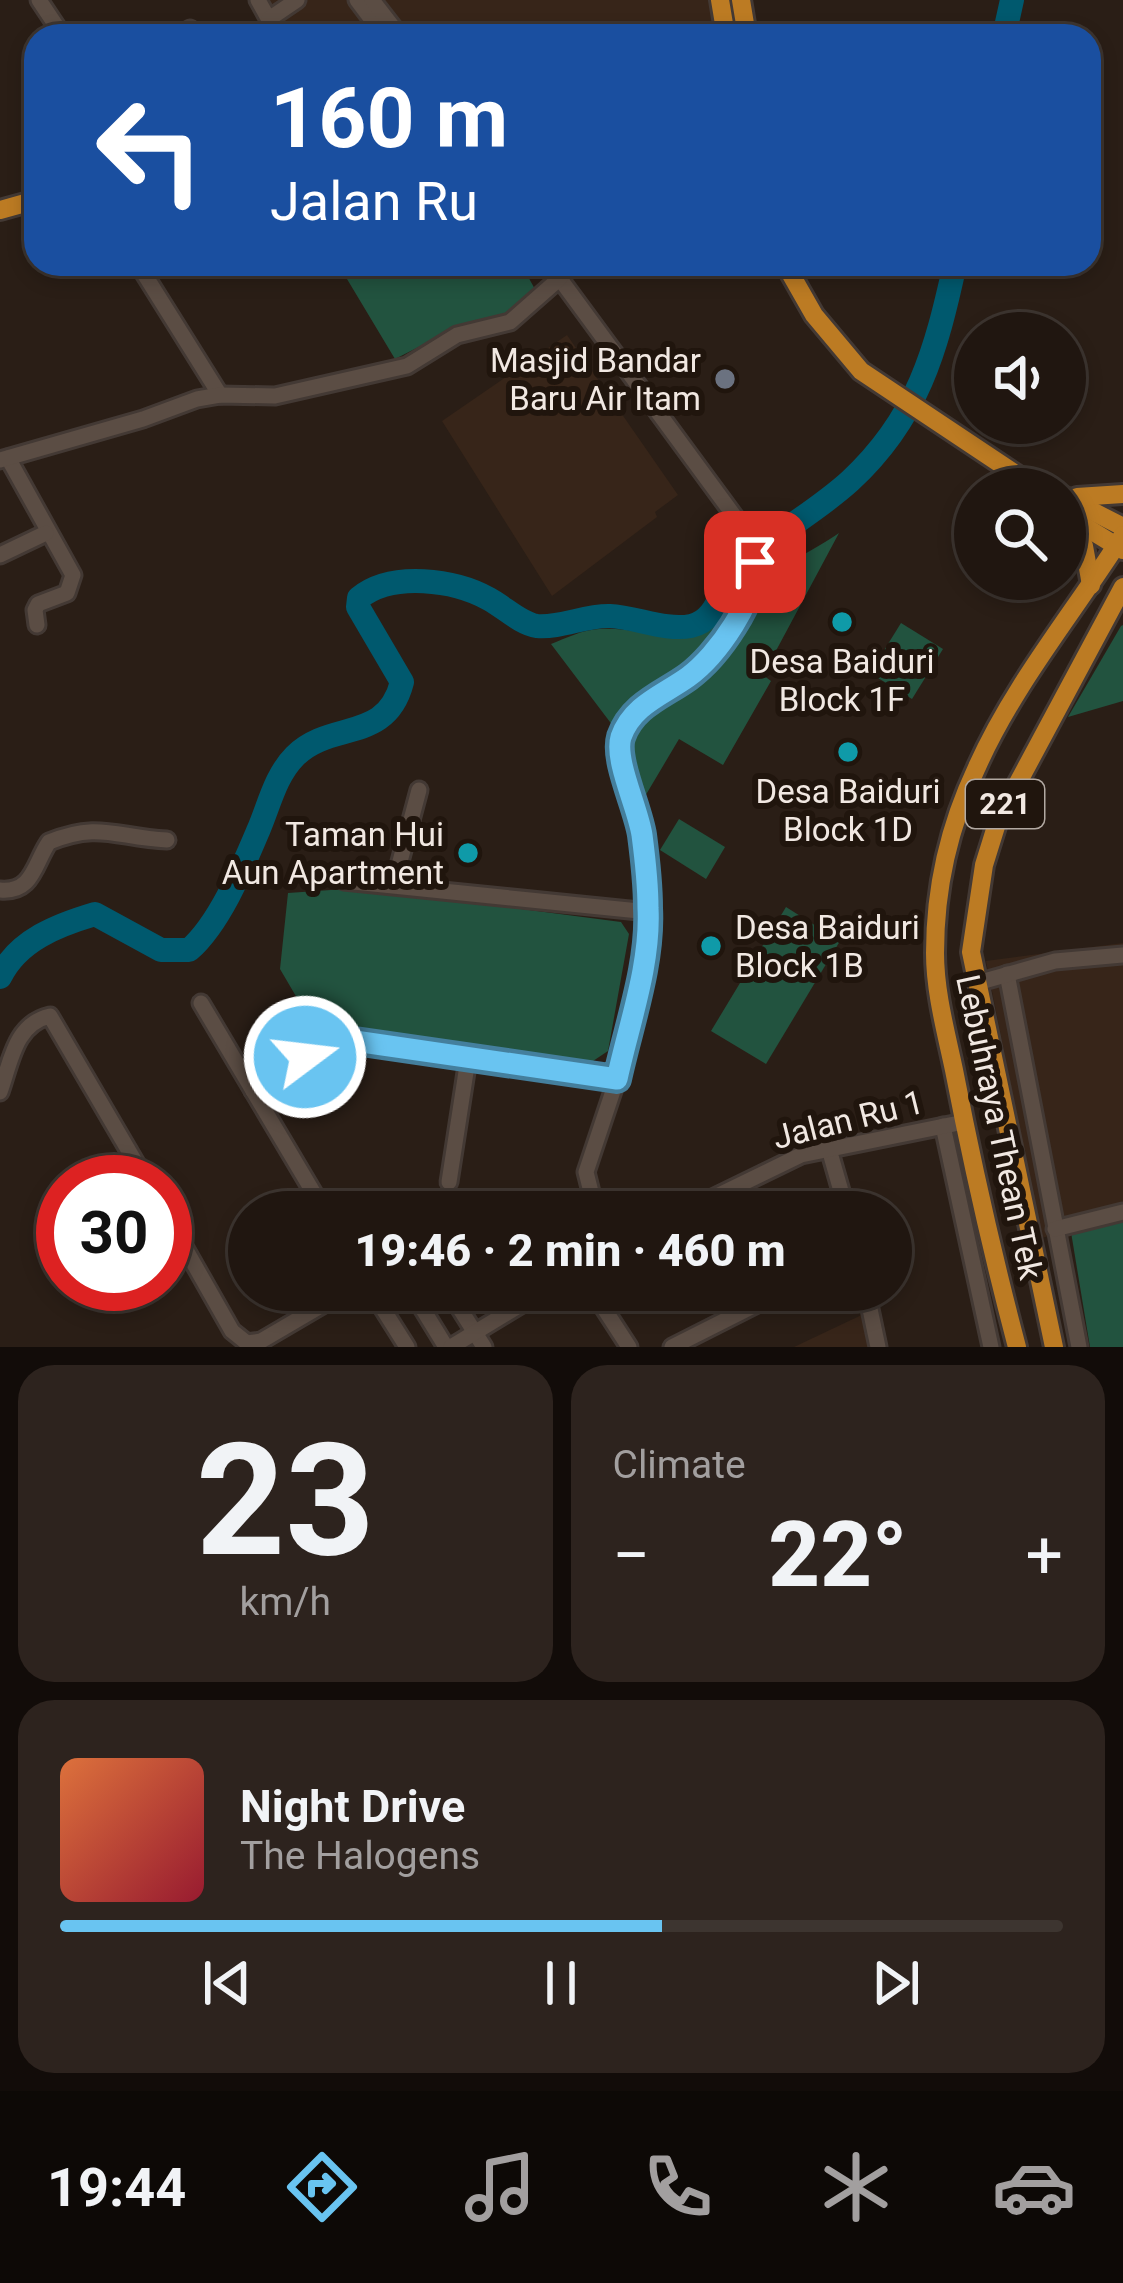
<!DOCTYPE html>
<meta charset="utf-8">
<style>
body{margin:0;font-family:Roboto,sans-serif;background:#2d231e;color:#f1f3f6;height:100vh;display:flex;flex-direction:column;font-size:45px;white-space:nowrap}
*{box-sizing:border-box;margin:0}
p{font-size:39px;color:#a29f9f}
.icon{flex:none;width:66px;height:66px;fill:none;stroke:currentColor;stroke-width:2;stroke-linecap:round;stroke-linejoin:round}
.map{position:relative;height:1347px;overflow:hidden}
.drawer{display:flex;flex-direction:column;gap:18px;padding:18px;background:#120c09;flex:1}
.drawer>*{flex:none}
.banner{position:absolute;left:24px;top:24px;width:1077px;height:252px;border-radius:36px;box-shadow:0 6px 18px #0003,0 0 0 3px #3d3530;background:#1a4fa0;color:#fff;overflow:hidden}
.fabs{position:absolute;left:954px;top:312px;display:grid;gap:24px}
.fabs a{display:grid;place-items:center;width:132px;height:132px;border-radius:50%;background:#201610;box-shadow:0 6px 18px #0003,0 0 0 3px #3d3530;font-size:60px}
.speed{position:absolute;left:36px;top:1155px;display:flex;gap:24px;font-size:60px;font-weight:700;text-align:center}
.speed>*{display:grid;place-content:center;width:156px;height:156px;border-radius:50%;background:#201610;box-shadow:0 6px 18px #0003,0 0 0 3px #3d3530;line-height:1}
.speed .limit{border:18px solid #d22;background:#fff;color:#111}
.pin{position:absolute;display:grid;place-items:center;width:102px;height:102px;color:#fff;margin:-51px;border-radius:24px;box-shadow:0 6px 18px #0006}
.me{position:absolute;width:132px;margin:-66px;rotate:75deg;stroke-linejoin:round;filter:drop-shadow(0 0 9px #0008)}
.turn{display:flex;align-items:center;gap:42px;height:252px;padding:0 48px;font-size:54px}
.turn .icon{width:156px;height:156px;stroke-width:2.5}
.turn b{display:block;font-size:84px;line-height:102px}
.big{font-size:90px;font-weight:800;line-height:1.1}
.drawer .widget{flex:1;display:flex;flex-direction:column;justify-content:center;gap:18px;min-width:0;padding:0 42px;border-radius:36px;background:#2d231e}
.drawer .dial{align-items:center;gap:0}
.dial b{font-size:156px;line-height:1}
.song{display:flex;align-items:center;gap:36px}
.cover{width:144px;height:144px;border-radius:18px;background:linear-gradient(135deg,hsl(20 70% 55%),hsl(350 70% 35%))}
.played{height:12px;border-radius:6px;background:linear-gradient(90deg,#69c4f1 60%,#3d3530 60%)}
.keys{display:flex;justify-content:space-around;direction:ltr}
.heat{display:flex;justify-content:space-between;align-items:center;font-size:66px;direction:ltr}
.drawer .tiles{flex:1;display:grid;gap:18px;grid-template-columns:1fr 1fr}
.widget:last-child{grid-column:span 2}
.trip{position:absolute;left:228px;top:1191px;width:684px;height:120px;border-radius:60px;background:#201610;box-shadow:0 6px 18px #0003,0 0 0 3px #3d3530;font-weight:800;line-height:120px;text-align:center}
.tabs{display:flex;height:192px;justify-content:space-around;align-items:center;background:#0d0906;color:#a29f9f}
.tabs .icon{width:84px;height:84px}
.tabs .current{color:#69c4f1}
.tabs b{font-size:54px;color:#f1f3f6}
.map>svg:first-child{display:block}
.built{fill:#372519}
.green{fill:#22533f}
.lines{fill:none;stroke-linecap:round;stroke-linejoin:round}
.river{stroke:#00596e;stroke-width:24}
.minor-casing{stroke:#433934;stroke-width:21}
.major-casing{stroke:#433934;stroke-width:24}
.minor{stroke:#5b4d44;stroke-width:15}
.major{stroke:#bc7b23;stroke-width:18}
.route-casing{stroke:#447f9d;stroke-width:30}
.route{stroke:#69c4f1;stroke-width:21}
.worship-dot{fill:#6b7280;stroke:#20150d;stroke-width:4.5}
.culture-dot{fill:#0f9aa8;stroke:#20150d;stroke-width:4.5}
.labels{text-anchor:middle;stroke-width:12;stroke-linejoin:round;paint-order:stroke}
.shield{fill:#20150d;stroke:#b2a9a2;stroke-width:3}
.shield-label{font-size:30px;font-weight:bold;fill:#f1e8e2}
.poi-label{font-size:33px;fill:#f1e8e2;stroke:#20150d;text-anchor:end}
.street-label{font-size:33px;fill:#f1e8e2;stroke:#20150d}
</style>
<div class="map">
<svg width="1123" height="1347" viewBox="0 0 1123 1347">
<rect width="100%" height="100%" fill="#2a1e16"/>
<!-- built -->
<g class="built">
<path d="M 266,0 L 708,0 L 714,25 L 707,36 L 286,36 Z"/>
<path d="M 567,335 L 678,495 L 655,512 L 657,517 L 552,596 L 442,421 Z"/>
<path d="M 1123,943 L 1123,1220 L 1041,1238 L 986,961 Z"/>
<path d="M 870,1311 L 878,1347 L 794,1347 Z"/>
</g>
<!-- green -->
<g class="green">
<path d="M 338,264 L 521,264 L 536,291 L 512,312 L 460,326 L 395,359 Z"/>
<path d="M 839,533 L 763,675 L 771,681 L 723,765 L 679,739 L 644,798 C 635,772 624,743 641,718 C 652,700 679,696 695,684 C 727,659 736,613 763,585 C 782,564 816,549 839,533 Z"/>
<path d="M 733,577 C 756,635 640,688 613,726 L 551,644 C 566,638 582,630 599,629 C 634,626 673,644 707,629 Z"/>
<path d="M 901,623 L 943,649 L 912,699 L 870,673 Z"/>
<path d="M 1123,625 L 1123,701 L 1068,717 L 1121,626 Z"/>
<path d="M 679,819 L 725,847 L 706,879 L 660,850 Z"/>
<path d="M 359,888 L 621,922 L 629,934 L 608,1051 L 587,1065 L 352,1034 L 327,1035 L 297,998 L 280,969 L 288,893 Z"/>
<path d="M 786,907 L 840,941 L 766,1064 L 711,1031 Z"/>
<path d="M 1123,1220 L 1123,1347 L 1090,1347 L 1071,1232 Z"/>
</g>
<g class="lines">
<!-- river -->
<g class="river">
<path d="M 1004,36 L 1012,0"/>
<path d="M 0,977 C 18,940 58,925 95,914 L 161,950 L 189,950 C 219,924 242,869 258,831 C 269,806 275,776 295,756 C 331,720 386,744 402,682 L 358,607 L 359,598 C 392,571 455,580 489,599 C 504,607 521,624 537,626 C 561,628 586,615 610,616 C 636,617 665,631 691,626 C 720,620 721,582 741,564 C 774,534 816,512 850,481 C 918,418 936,351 955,264"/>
</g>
<!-- minor casing -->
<g class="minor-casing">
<g id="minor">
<path d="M 39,0 L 63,36"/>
<path d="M 258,0 L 278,36"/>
<path d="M 357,0 L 384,36"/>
<path d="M 372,0 L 400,36"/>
<path d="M 269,19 L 297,0"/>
<path d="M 179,36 L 190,29"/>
<path d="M 138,264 L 220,395"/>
<path d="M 549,264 L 735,517 L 755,562 L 755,578 L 746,603 L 700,667 L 644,704 L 620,740 L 619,757 L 633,792 L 642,836 L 649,912 L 642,966 L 617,1079 L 586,1172 L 596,1212"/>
<path d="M 8,458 L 73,575 L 67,593 L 38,604 L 35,610 L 37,625"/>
<path d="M 0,460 L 143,419 L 197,399 L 220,395 L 275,396 L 407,366 L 457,335 L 510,322 L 560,278"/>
<path d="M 0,555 L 46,533"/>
<path d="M 344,881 L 649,912"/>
<path d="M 394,884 L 419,790"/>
<path d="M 0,890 C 33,893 34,864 49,842 C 100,821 117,838 167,840"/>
<path d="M 1007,974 L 1079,1347"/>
<path d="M 977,983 L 1055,961 L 1123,955"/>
<path d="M 201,1003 L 325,1212"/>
<path d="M 253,1091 L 325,1045 L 348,1040 L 617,1079"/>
<path d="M 0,1092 C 11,1061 15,1024 50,1016 L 147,1182"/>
<path d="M 943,1126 L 991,1347"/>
<path d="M 829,1149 L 847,1212"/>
<path d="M 449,1182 L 468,1059"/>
<path d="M 684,1212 L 801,1155 L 964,1122"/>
<path d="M 165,1213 L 232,1331 L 247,1343 L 261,1341 L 348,1290"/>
<path d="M 1055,1229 L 1123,1212"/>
<path d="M 371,1290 L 407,1347"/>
<path d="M 411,1290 L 446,1347"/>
<path d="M 448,1290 L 484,1347"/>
<path d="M 592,1290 L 629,1347"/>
<path d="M 866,1290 L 878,1347"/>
<path d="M 451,1347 L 545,1290"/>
<path d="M 672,1347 L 785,1290"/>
</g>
</g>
<!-- major casing -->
<g class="major-casing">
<g id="major">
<path d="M 720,0 L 726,36"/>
<path d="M 741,0 L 747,36"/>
<path d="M 0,210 L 36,200"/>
<path d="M 785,264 L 814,315 L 861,371 L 1038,489"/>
<path d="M 1065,497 L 1123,527"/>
<path d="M 1077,497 L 1123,494"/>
<path d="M 1071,518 L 1084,546 L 1091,585"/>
<path d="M 1071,518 L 1123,550"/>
<path d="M 1017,1347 C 993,1256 972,1163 954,1070 C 946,1032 935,992 935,953 C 935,887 949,826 977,767 C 1014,684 1075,611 1123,535"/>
<path d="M 1054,1347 L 971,952 L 984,865 L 998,820 L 1123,587"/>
</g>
</g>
<!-- minor -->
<use href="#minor" class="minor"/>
<!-- major -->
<use href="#major" class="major"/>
</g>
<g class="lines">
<!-- route casing -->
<g class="route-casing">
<path id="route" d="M 305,1057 L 325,1045 L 348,1040 L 617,1079 C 629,1024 651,964 648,908 C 648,884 645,858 642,835 C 638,808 614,760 621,737 C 632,705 663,695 688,677 C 717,656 758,598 755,562"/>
</g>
<!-- route -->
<use href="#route" class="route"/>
</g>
<!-- markers -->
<circle class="worship-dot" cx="725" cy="379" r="12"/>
<g class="culture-dot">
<circle cx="842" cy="622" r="12"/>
<circle cx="848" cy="752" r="12"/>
<circle cx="468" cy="853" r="12"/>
<circle cx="711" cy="946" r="12"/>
</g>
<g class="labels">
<!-- shield labels -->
<rect class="shield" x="966" y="780" width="78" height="48" rx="9"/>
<g class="shield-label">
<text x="1005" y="814">221</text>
</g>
<!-- poi labels -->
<g class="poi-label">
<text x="701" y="372">Masjid Bandar<tspan x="701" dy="38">Baru Air Itam</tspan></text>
<text x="842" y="673" text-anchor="middle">Desa Baiduri<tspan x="842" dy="38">Block 1F</tspan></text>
<text x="848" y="803" text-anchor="middle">Desa Baiduri<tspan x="848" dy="38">Block 1D</tspan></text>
<text x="444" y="846">Taman Hui<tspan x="444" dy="38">Aun Apartment</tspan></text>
<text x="735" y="939" text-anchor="start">Desa Baiduri<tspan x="735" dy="38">Block 1B</tspan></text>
</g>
<!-- street labels -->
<g class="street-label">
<text transform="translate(848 1119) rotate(-14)" y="12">Jalan Ru 1</text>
<text transform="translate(1000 1127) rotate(78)" y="12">Lebuhraya Thean Tek</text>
</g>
</g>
</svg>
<div class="fabs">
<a><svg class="icon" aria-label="sound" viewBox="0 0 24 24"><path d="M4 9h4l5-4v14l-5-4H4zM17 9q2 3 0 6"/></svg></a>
<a><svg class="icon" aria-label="search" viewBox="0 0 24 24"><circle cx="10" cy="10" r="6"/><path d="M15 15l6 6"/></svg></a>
</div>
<div class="speed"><div class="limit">30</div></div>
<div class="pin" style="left:755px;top:562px;background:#d93025"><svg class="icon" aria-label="arrive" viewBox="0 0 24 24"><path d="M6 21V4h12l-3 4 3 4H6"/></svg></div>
<svg class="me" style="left:305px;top:1057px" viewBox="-20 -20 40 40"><circle r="17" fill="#69c4f1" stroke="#fff" stroke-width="3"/><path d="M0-11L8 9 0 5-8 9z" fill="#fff"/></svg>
<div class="trip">19:46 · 2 min · 460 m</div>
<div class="banner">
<div class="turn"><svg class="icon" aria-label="left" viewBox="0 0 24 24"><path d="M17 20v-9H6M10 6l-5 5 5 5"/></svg><div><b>160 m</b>Jalan Ru</div></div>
</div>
</div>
<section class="drawer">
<div class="tiles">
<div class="widget dial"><b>23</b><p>km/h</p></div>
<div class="widget"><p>Climate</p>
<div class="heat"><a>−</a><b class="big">22°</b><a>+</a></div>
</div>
<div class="widget">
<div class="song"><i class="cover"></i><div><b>Night Drive</b><p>The Halogens</p></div></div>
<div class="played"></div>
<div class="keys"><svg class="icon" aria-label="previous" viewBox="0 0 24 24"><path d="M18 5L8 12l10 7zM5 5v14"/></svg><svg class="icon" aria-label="pause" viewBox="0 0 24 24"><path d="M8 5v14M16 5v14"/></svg><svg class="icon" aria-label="next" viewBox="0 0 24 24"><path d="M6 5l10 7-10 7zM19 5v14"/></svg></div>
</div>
</div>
</section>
<nav class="tabs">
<b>19:44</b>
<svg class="icon current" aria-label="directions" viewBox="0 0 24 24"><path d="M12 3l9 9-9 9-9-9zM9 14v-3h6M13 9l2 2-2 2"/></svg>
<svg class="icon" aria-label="music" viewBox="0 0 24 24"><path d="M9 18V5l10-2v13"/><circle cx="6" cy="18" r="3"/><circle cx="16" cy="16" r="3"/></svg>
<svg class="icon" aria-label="phone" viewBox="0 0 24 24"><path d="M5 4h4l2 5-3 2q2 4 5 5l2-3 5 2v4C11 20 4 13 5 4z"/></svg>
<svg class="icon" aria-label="climate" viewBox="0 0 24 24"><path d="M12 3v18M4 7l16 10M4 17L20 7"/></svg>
<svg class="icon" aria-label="car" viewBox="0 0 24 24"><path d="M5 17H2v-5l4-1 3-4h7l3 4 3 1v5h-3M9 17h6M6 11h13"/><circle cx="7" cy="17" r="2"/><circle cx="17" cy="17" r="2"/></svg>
</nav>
